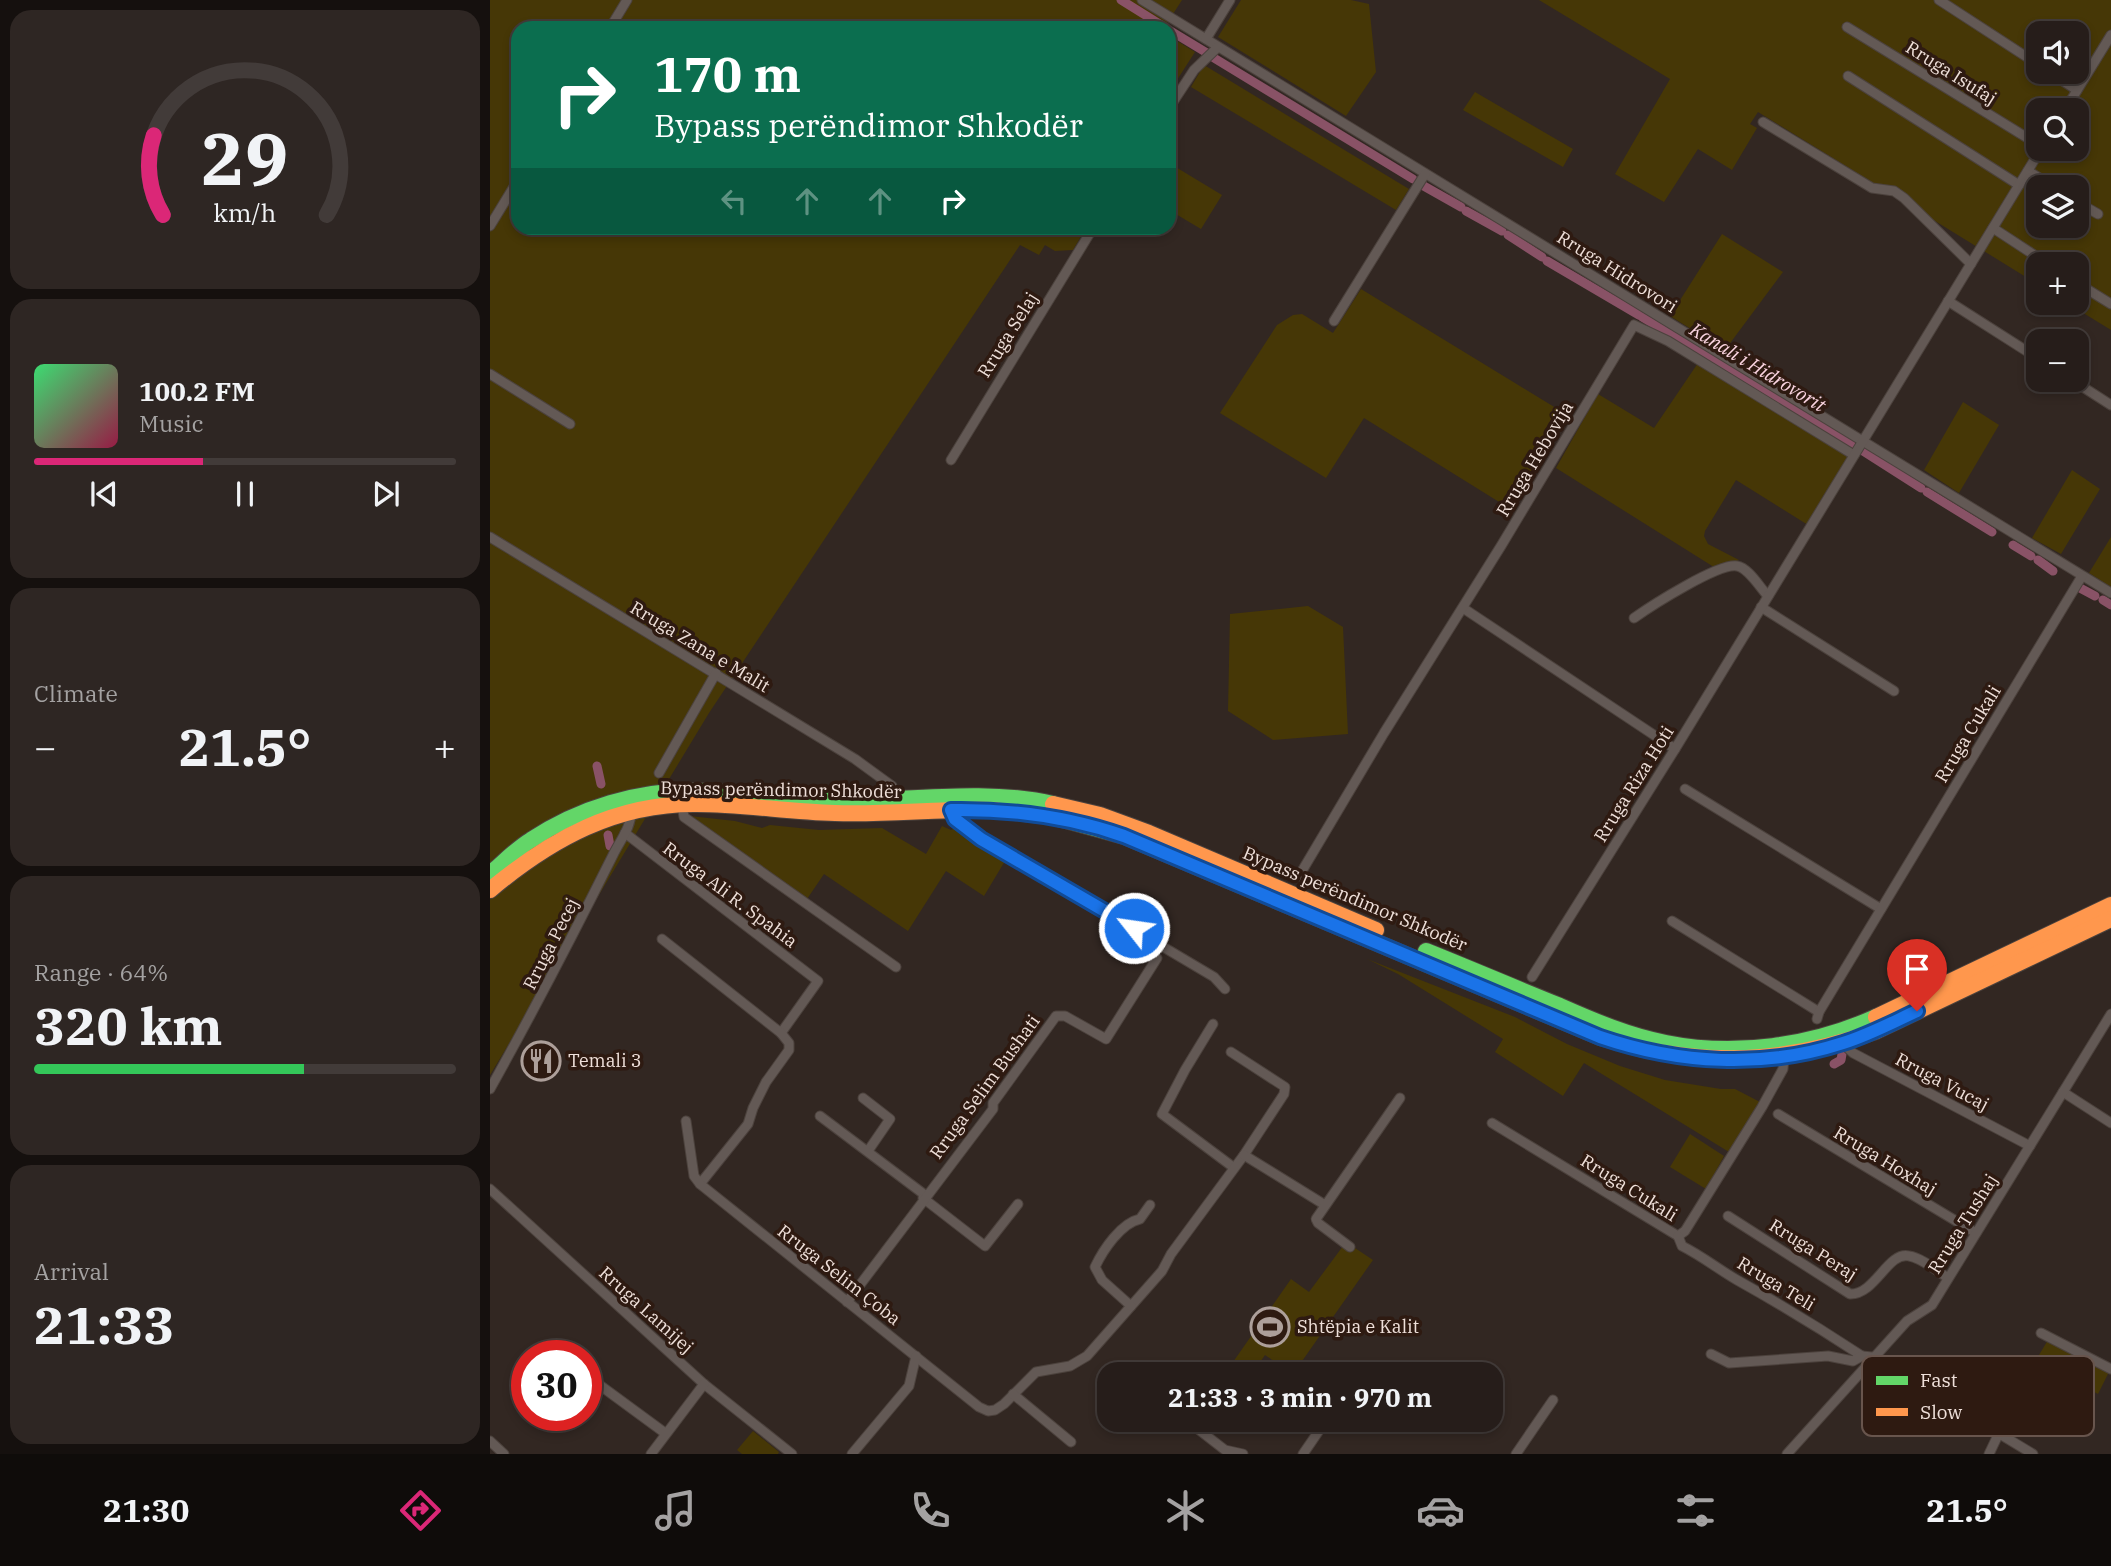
<!DOCTYPE html>
<meta charset="utf-8">
<style>
body{margin:0;font-family:"IBM Plex Serif",serif;background:#2e2623;color:#f1f3f6;height:100vh;display:flex;flex-direction:column;font-size:26px;white-space:nowrap}
*{box-sizing:border-box;margin:0}
p{font-size:23px;color:#a4a2a2}
.icon{flex:none;width:38px;height:38px;fill:none;stroke:currentColor;stroke-width:2;stroke-linecap:round;stroke-linejoin:round}
.map{position:relative;flex:1;overflow:hidden}
.side{display:flex;flex-direction:column;gap:10px;padding:10px;background:#15100e;width:490px}
.side>*{flex:none}
.top-card{position:absolute;left:21px;top:21px;width:665px;height:214px;border-radius:21px;box-shadow:0 4px 10px #0003,0 0 0 2px #423b39;background:#0b6e4f;color:#fff;overflow:hidden}
.fabs{position:absolute;left:1536px;top:21px;display:grid;gap:14px}
.fabs a{display:grid;place-items:center;width:63px;height:63px;border-radius:14px;background:#261d1a;box-shadow:0 4px 10px #0003,0 0 0 2px #423b39;font-size:35px}
.speed{position:absolute;left:21px;top:1340px;display:flex;gap:14px;font-size:35px;font-weight:700;text-align:center}
.speed>*{display:grid;place-content:center;width:91px;height:91px;border-radius:50%;background:#261d1a;box-shadow:0 4px 10px #0003,0 0 0 2px #423b39;line-height:1}
.speed .limit{border:10px solid #d22;background:#fff;color:#111}
.pin{position:absolute;display:grid;place-items:center;width:60px;height:60px;color:#fff;margin:-72px -30px;border-radius:50% 50% 50% 0;rotate:-45deg;box-shadow:0 0 7px #0007}
.pin .icon{rotate:45deg}
.me{position:absolute;width:77px;margin:-38px;rotate:300deg;stroke-linejoin:round;filter:drop-shadow(0 0 5px #0008)}
.turn{display:flex;align-items:center;gap:24px;height:147px;padding:0 28px;font-size:32px}
.turn .icon{width:91px;height:91px;stroke-width:2.5}
.turn b{display:block;font-size:49px;line-height:60px}
.lanes{display:flex;align-items:center;height:66px;padding:0 28px;background:#0003;justify-content:center;gap:35px;direction:ltr}
.lanes .off{opacity:.35}
.big{font-size:52px;font-weight:800;line-height:1.1}
.side .tile{flex:1;display:flex;flex-direction:column;justify-content:center;gap:10px;min-width:0;padding:0 24px;border-radius:21px;background:#2e2623}
.side .dial{align-items:center;gap:0}
.dial svg{height:182px;overflow:visible;fill:none;stroke:#423b39;stroke-width:7;stroke-linecap:round;text-anchor:middle}
.dial text{fill:#f1f3f6;stroke:none}
.song{display:flex;align-items:center;gap:21px}
.cover{width:84px;height:84px;border-radius:10px;background:linear-gradient(135deg,hsl(140 70% 55%),hsl(340 70% 35%))}
.played{height:7px;border-radius:4px;background:linear-gradient(90deg,#db2777 40%,#423b39 40%)}
.keys{display:flex;justify-content:space-around;direction:ltr}
.heat{display:flex;justify-content:space-between;align-items:center;font-size:38px;direction:ltr}
.charge{height:10px;border-radius:5px;background:linear-gradient(90deg,#34c759 64%,#423b39 0)}
.trip{position:absolute;left:607px;top:1362px;width:406px;height:70px;border-radius:21px;background:#261d1a;box-shadow:0 4px 10px #0003,0 0 0 2px #423b39;font-weight:800;line-height:70px;text-align:center}
.menu{display:flex;height:112px;justify-content:space-around;align-items:center;background:#0f0c0a;color:#a4a2a2}
.menu .icon{width:49px;height:49px}
.menu .selected{color:#db2777}
.menu b{font-size:32px;color:#f1f3f6}
main{display:flex;flex:1;min-height:0}
.map>svg:first-child{display:block}
.green{fill:#463706;fill-rule:evenodd}
.lines{fill:none;stroke-linecap:round;stroke-linejoin:round}
.canal{stroke:#895266;stroke-width:9}
.street-casing{stroke:#4c423d;stroke-width:11}
.fast-casing{stroke:#4c423d;stroke-width:18}
.slow-casing{stroke:#4c423d;stroke-width:18}
.street{stroke:#635955;stroke-width:9}
.fast{stroke:#63d668;stroke-width:16}
.slow{stroke:#ff974d;stroke-width:16}
.route-casing{stroke:#114b97;stroke-width:18}
.route{stroke:#1a73e8;stroke-width:12}
.labels{text-anchor:middle;stroke-width:7;stroke-linejoin:round;paint-order:stroke}
.street-label{font-size:18px;fill:#efe0da;stroke:#2e1a11}
.poi-label{font-size:18px;fill:#efe0da;stroke:#2e1a11;text-anchor:start}
.water-label{font-size:19px;font-style:italic;fill:#fad4e0;stroke:#2e1a11}
.key{fill:#2e1a11;stroke:#68554d;stroke-width:2}
.key-label{font-size:19px;fill:#efe0da}
</style>
<main>
<section class="side">
<div class="tile dial"><svg viewBox="0 0 100 80">
<path d="M14 69A42 42 0 1 1 86 69"/>
<path d="M14 69A42 42 0 0 1 10 34" stroke="#db2777"/>
<text x="50" y="56" font-size="32" font-weight="700">29</text>
<text x="50" y="72" font-size="11">km/h</text>
</svg></div>
<div class="tile">
<div class="song"><i class="cover"></i><div><b>100.2 FM</b><p>Music</p></div></div>
<div class="played"></div>
<div class="keys"><svg class="icon" aria-label="previous" viewBox="0 0 24 24"><path d="M18 5L8 12l10 7zM5 5v14"/></svg><svg class="icon" aria-label="pause" viewBox="0 0 24 24"><path d="M8 5v14M16 5v14"/></svg><svg class="icon" aria-label="next" viewBox="0 0 24 24"><path d="M6 5l10 7-10 7zM19 5v14"/></svg></div>
</div>
<div class="tile"><p>Climate</p>
<div class="heat"><a>−</a><b class="big">21.5°</b><a>+</a></div>
</div>
<div class="tile"><p>Range · 64%</p><b class="big">320 km</b><div class="charge"></div></div>
<div class="tile"><p>Arrival</p><b class="big">21:33</b></div>
</section>
<div class="map">
<svg width="1621" height="1454" viewBox="0 0 1621 1454">
<rect width="100%" height="100%" fill="#322722"/>
<!-- green -->
<g class="green">
<path d="M 0,0 L 692,0 L 674,28 L 28,28 L 28,228 L 596,228 L 583,250 L 565,251 L 555,245 L 549,255 L 530,245 L 219,713 L 0,1075 Z"/>
<path d="M 751,0 L 861,0 L 879,4 L 886,72 L 856,116 L 728,37 Z"/>
<path d="M 1049,0 L 1621,0 L 1621,330 L 1577,303 L 1587,303 L 1587,264 L 1549,264 L 1549,285 L 1268,112 L 1260,124 L 1267,128 L 1242,170 L 1208,149 L 1174,202 L 1125,174 L 1180,79 ZM 1549,33 L 1587,33 L 1587,72 L 1549,72 ZM 1549,110 L 1587,110 L 1587,149 L 1549,149 ZM 1549,187 L 1587,187 L 1587,226 L 1549,226 Z"/>
<path d="M 679,36 L 705,52 L 685,83 L 679,80 Z"/>
<path d="M 714,65 L 919,189 L 906,210 L 701,87 Z"/>
<path d="M 985,92 L 1083,149 L 1073,167 L 973,110 Z"/>
<path d="M 679,163 L 732,195 L 711,229 L 679,210 Z"/>
<path d="M 1232,234 L 1293,272 L 1235,350 L 1180,316 Z"/>
<path d="M 871,289 L 1079,416 L 1022,510 L 874,418 L 836,478 L 730,413 L 787,325 L 803,315 L 812,314 L 843,333 Z"/>
<path d="M 1208,363 L 1359,457 L 1333,496 L 1318,525 L 1246,480 L 1215,531 L 1214,536 L 1218,544 L 1249,560 L 1227,569 L 1066,468 L 1108,394 L 1164,428 Z"/>
<path d="M 1473,402 L 1509,425 L 1469,493 L 1434,470 Z"/>
<path d="M 1582,470 L 1610,489 L 1571,554 L 1542,538 Z"/>
<path d="M 1621,537 L 1621,587 L 1599,573 Z"/>
<path d="M 818,606 L 853,627 L 858,734 L 783,740 L 738,711 L 740,614 Z"/>
<path d="M 200,816 L 245,821 L 272,828 L 280,825 L 329,830 L 392,828 L 436,854 L 452,826 L 461,830 L 467,827 L 516,857 L 515,861 L 494,896 L 456,871 L 418,931 L 334,874 L 315,902 Z"/>
<path d="M 877,959 L 1025,1017 L 1077,1044 L 1130,1066 L 1175,1080 L 1231,1089 L 1245,1089 L 1270,1102 L 1239,1152 L 1094,1063 L 1073,1096 L 1005,1052 L 1013,1039 L 908,974 Z"/>
<path d="M 1200,1134 L 1234,1156 L 1216,1189 L 1180,1167 Z"/>
<path d="M 853,1246 L 861,1252 L 865,1248 L 883,1260 L 803,1374 L 775,1355 L 762,1374 L 743,1362 L 801,1279 L 819,1292 Z"/>
<path d="M 1558,1340 L 1619,1372 L 1608,1394 L 1546,1360 Z"/>
<path d="M 263,1431 L 289,1452 L 288,1454 L 252,1454 L 247,1450 Z"/>
</g>
<g class="lines">
<!-- canal -->
<g class="canal">
<path d="M 631,0 L 676,28"/>
<path d="M 679,30 L 717,53"/>
<path d="M 724,58 L 923,179"/>
<path d="M 932,185 L 971,207"/>
<path d="M 976,211 L 1012,231"/>
<path d="M 1018,235 L 1052,257"/>
<path d="M 1057,261 L 1149,315"/>
<path d="M 1152,317 L 1366,447"/>
<path d="M 1373,451 L 1431,488"/>
<path d="M 1437,492 L 1502,532"/>
<path d="M 1523,545 L 1541,556"/>
<path d="M 1548,560 L 1563,571"/>
<path d="M 1590,588 L 1605,596"/>
<path d="M 1613,600 L 1621,605"/>
<path d="M 107,766 L 111,784"/>
<path d="M 118,835 L 120,846"/>
<path d="M 1344,1064 L 1351,1060 L 1352,1054"/>
</g>
<!-- street casing -->
<g class="street-casing">
<g id="street">
<path d="M 652,0 L 1621,593"/>
<path d="M 1449,0 L 1549,65"/>
<path d="M 1357,27 L 1549,145"/>
<path d="M 120,28 L 137,0"/>
<path d="M 716,39 L 740,0"/>
<path d="M 1559,72 L 1587,90"/>
<path d="M 1358,76 L 1529,185"/>
<path d="M 679,108 L 704,70 L 728,47"/>
<path d="M 1575,110 L 1621,35"/>
<path d="M 1273,122 L 1382,188 L 1404,191 L 1414,198 L 1481,264"/>
<path d="M 1538,171 L 1564,187"/>
<path d="M 1587,202 L 1608,214"/>
<path d="M 0,226 L 28,180"/>
<path d="M 1503,228 L 1558,264"/>
<path d="M 1587,283 L 1621,304"/>
<path d="M 1458,301 L 1549,359"/>
<path d="M 844,321 L 935,174"/>
<path d="M 0,374 L 80,424"/>
<path d="M 1582,380 L 1621,405"/>
<path d="M 461,460 L 603,228"/>
<path d="M 0,537 L 365,759 L 402,786"/>
<path d="M 1271,607 L 1404,691"/>
<path d="M 973,608 L 1185,749"/>
<path d="M 1144,618 C 1161,606 1228,563 1247,566 C 1259,568 1270,588 1278,596"/>
<path d="M 169,773 L 226,673"/>
<path d="M 1195,789 L 1391,909"/>
<path d="M 192,804 L 194,817 L 406,967"/>
<path d="M 461,810 L 465,819 L 491,839 L 724,977 L 735,989"/>
<path d="M 135,833 L 328,981 L 291,1033"/>
<path d="M 809,876 L 894,733 L 1011,546 L 1144,325 L 1178,341 L 1364,455"/>
<path d="M 1182,921 L 1329,1012"/>
<path d="M 172,939 L 291,1033 L 299,1043 L 299,1050 L 276,1082 L 263,1108 L 258,1124 L 210,1184"/>
<path d="M 1042,977 L 1185,749 L 1551,149"/>
<path d="M 1327,1019 L 1329,1012 L 1592,576"/>
<path d="M 723,1024 L 695,1070 L 672,1114 L 743,1167"/>
<path d="M 1353,1044 L 1363,1053 L 1540,1146"/>
<path d="M 0,1089 C 43,1012 84,933 123,855 C 130,840 142,827 141,810"/>
<path d="M 1573,1092 L 1621,1123"/>
<path d="M 373,1098 L 400,1119 L 378,1151"/>
<path d="M 1288,1114 L 1486,1233"/>
<path d="M 330,1116 L 435,1195"/>
<path d="M 196,1121 L 204,1176 L 210,1184 L 489,1407 L 498,1411 L 505,1410 L 514,1404 L 546,1372 L 580,1366 L 597,1356 L 672,1271 L 681,1254 L 754,1155 L 794,1094 L 795,1087 L 741,1052"/>
<path d="M 1002,1123 L 1188,1236 L 1195,1231 L 1272,1107 L 1293,1069 L 1294,1057"/>
<path d="M 754,1155 L 835,1205"/>
<path d="M 0,1189 L 214,1384 L 302,1454"/>
<path d="M 433,1198 L 495,1246 L 528,1204"/>
<path d="M 1238,1216 L 1360,1294 C 1385,1295 1398,1251 1419,1256 C 1432,1258 1447,1271 1458,1278"/>
<path d="M 1188,1236 L 1192,1246 C 1212,1256 1228,1269 1247,1280 C 1290,1304 1331,1329 1372,1356"/>
<path d="M 860,1247 L 828,1223 L 826,1219 L 910,1098"/>
<path d="M 357,1302 L 503,1109 L 503,1103 L 566,1016 L 575,1016 L 616,1039 L 667,958"/>
<path d="M 641,1306 L 612,1280 L 605,1267 C 613,1250 631,1223 650,1219 L 660,1205"/>
<path d="M 1551,1333 L 1621,1369"/>
<path d="M 1221,1354 L 1239,1363 L 1338,1356 L 1363,1361 L 1372,1356 L 1382,1357 L 1543,1454"/>
<path d="M 96,1375 L 175,1433"/>
<path d="M 523,1394 L 581,1442"/>
<path d="M 695,1419 L 735,1450 L 753,1454"/>
<path d="M 0,1441 L 14,1454"/>
<path d="M 161,1454 L 214,1384"/>
<path d="M 362,1454 L 419,1386 L 426,1356"/>
<path d="M 813,1454 L 837,1419"/>
<path d="M 1026,1454 L 1063,1400"/>
<path d="M 1297,1454 L 1417,1321 L 1442,1305 L 1621,1014"/>
<path d="M 1499,1454 L 1509,1433"/>
</g>
</g>
<!-- fast casing -->
<g class="fast-casing">
<g id="fast">
<path d="M 506,810 L 561,816 L 634,836 L 1110,1037 L 1153,1049"/>
<path d="M 0,874 C 13,863 26,849 41,840 C 89,808 149,790 207,791 C 256,792 306,801 356,801 C 422,800 498,789 563,804"/>
<path d="M 936,951 C 981,969 1025,988 1070,1006 C 1104,1021 1139,1036 1176,1043 C 1245,1057 1322,1046 1386,1017"/>
</g>
</g>
<!-- slow casing -->
<g class="slow-casing">
<g id="slow">
<path d="M 563,804 L 610,815 L 659,833 L 886,930"/>
<path d="M 0,890 C 61,839 126,803 207,804 C 253,804 299,812 345,813 C 399,815 452,808 506,810"/>
<path d="M 1386,1017 L 1621,905"/>
<path d="M 1153,1049 C 1236,1066 1306,1059 1386,1031 L 1621,919"/>
</g>
</g>
<!-- street -->
<use href="#street" class="street"/>
<!-- fast -->
<use href="#fast" class="fast"/>
<!-- slow -->
<use href="#slow" class="slow"/>
</g>
<g class="lines">
<!-- route casing -->
<g class="route-casing">
<path id="route" d="M 644,928 L 491,839 L 465,819 L 461,810 C 521,809 577,816 634,836 L 1110,1037 C 1189,1064 1273,1069 1353,1043 C 1379,1035 1403,1022 1427,1011"/>
</g>
<!-- route -->
<use href="#route" class="route"/>
</g>
<!-- icons -->
<defs>
<g id="restaurant-ring" transform="scale(2.0125)"><circle r="9.5" fill="#2e1a11" stroke="#ad9f9a" stroke-width="1.5"/><path d="M-5-6h1v4h1v-4h1v4h1v-4h1v5L-1.5 .5V6h-2V.5L-5-1ZM5-6V6H3V1.5H1.5Q1.5-4 5-6Z" fill="#ad9f9a"/></g>
<g id="stadium-ring" transform="scale(2.0125)"><circle r="9.5" fill="#2e1a11" stroke="#ad9f9a" stroke-width="1.5"/><path d="M0-5a6.5 5 0 1 0 0 10a6.5 5 0 1 0 0-10ZM-3.5-1.8h7v3.6h-7Z" fill="#ad9f9a"/></g>
</defs>
<g fill-rule="evenodd">
<use href="#restaurant-ring" x="51" y="1061"/>
<use href="#stadium-ring" x="780" y="1327"/>
</g>
<g class="labels">
<!-- street labels -->
<g class="street-label">
<text transform="translate(1461 73) rotate(32)" y="6">Rruga Isufaj</text>
<text transform="translate(1127 272) rotate(32)" y="6">Rruga Hidrovori</text>
<text transform="translate(518 335) rotate(-58)" y="6">Rruga Selaj</text>
<text transform="translate(1045 459) rotate(-59)" y="6">Rruga Hebovija</text>
<text transform="translate(210 647) rotate(31)" y="6">Rruga Zana e Malit</text>
<text transform="translate(1478 734) rotate(-59)" y="6">Rruga Cukali</text>
<text transform="translate(1144 784) rotate(-58)" y="6">Rruga Riza Hoti</text>
<text transform="translate(291 790) rotate(1)" y="6">Bypass perëndimor Shkodër</text>
<text transform="translate(240 895) rotate(37)" y="6">Rruga Ali R. Spahia</text>
<text transform="translate(865 899) rotate(23)" y="6">Bypass perëndimor Shkodër</text>
<text transform="translate(61 944) rotate(-63)" y="6">Rruga Pecej</text>
<text transform="translate(1452 1082) rotate(28)" y="6">Rruga Vucaj</text>
<text transform="translate(495 1087) rotate(-54)" y="6">Rruga Selim Bushati</text>
<text transform="translate(1395 1161) rotate(31)" y="6">Rruga Hoxhaj</text>
<text transform="translate(1139 1188) rotate(32)" y="6">Rruga Cukali</text>
<text transform="translate(1473 1224) rotate(-58)" y="6">Rruga Tushaj</text>
<text transform="translate(1323 1250) rotate(32)" y="6">Rruga Peraj</text>
<text transform="translate(349 1275) rotate(38)" y="6">Rruga Selim Çoba</text>
<text transform="translate(1286 1284) rotate(31)" y="6">Rruga Teli</text>
<text transform="translate(156 1310) rotate(42)" y="6">Rruga Lamijej</text>
</g>
<!-- poi labels -->
<g class="poi-label">
<text x="78" y="1067">Temali 3</text>
<text x="807" y="1333">Shtëpia e Kalit</text>
</g>
<!-- water labels -->
<g class="water-label">
<text transform="translate(1268 367) rotate(31)" y="7">Kanali i Hidrovorit</text>
</g>
</g>
<!-- legend -->
<rect x="1372" y="1356" width="232" height="80" rx="10" class="key"/>
<rect x="1386" y="1376" width="32" height="9" fill="#63d668"/>
<rect x="1386" y="1408" width="32" height="8" fill="#ff974d"/>
<g class="key-label">
<text x="1430" y="1387">Fast</text>
<text x="1430" y="1419">Slow</text>
</g>
</svg>
<div class="fabs">
<a><svg class="icon" aria-label="sound" viewBox="0 0 24 24"><path d="M4 9h4l5-4v14l-5-4H4zM17 9q2 3 0 6"/></svg></a>
<a><svg class="icon" aria-label="search" viewBox="0 0 24 24"><circle cx="10" cy="10" r="6"/><path d="M15 15l6 6"/></svg></a>
<a><svg class="icon" aria-label="layers" viewBox="0 0 24 24"><path d="M12 4l9 5-9 5-9-5zM3 14l9 5 9-5"/></svg></a>
<a>+</a>
<a>−</a>
</div>
<div class="speed"><div class="limit">30</div></div>
<div class="pin" style="left:1427px;top:1011px;background:#d93025"><svg class="icon" aria-label="arrive" viewBox="0 0 24 24"><path d="M6 21V4h12l-3 4 3 4H6"/></svg></div>
<svg class="me" style="left:644px;top:928px" viewBox="-20 -20 40 40"><circle r="17" fill="#1a73e8" stroke="#fff" stroke-width="3"/><path d="M0-11L8 9 0 5-8 9z" fill="#fff"/></svg>
<div class="trip">21:33 · 3 min · 970 m</div>
<div class="top-card">
<div class="turn"><svg class="icon" aria-label="right" viewBox="0 0 24 24"><path d="M7 20v-9h11M14 6l5 5-5 5"/></svg><div><b>170 m</b>Bypass perëndimor Shkodër</div></div>
<div class="lanes"><svg class="icon off" aria-label="left" viewBox="0 0 24 24"><path d="M17 20v-9H6M10 6l-5 5 5 5"/></svg><svg class="icon off" aria-label="ahead" viewBox="0 0 24 24"><path d="M12 20V5M6 11l6-6 6 6"/></svg><svg class="icon off" aria-label="ahead" viewBox="0 0 24 24"><path d="M12 20V5M6 11l6-6 6 6"/></svg><svg class="icon" aria-label="right" viewBox="0 0 24 24"><path d="M7 20v-9h11M14 6l5 5-5 5"/></svg></div>
</div>
</div>
</main>
<nav class="menu">
<b>21:30</b>
<svg class="icon selected" aria-label="directions" viewBox="0 0 24 24"><path d="M12 3l9 9-9 9-9-9zM9 14v-3h6M13 9l2 2-2 2"/></svg>
<svg class="icon" aria-label="music" viewBox="0 0 24 24"><path d="M9 18V5l10-2v13"/><circle cx="6" cy="18" r="3"/><circle cx="16" cy="16" r="3"/></svg>
<svg class="icon" aria-label="phone" viewBox="0 0 24 24"><path d="M5 4h4l2 5-3 2q2 4 5 5l2-3 5 2v4C11 20 4 13 5 4z"/></svg>
<svg class="icon" aria-label="climate" viewBox="0 0 24 24"><path d="M12 3v18M4 7l16 10M4 17L20 7"/></svg>
<svg class="icon" aria-label="car" viewBox="0 0 24 24"><path d="M5 17H2v-5l4-1 3-4h7l3 4 3 1v5h-3M9 17h6M6 11h13"/><circle cx="7" cy="17" r="2"/><circle cx="17" cy="17" r="2"/></svg>
<svg class="icon" aria-label="filters" viewBox="0 0 24 24"><path d="M4 7h16M4 17h16"/><circle cx="9" cy="7" r="2"/><circle cx="15" cy="17" r="2"/></svg>
<b>21.5°</b>
</nav>
